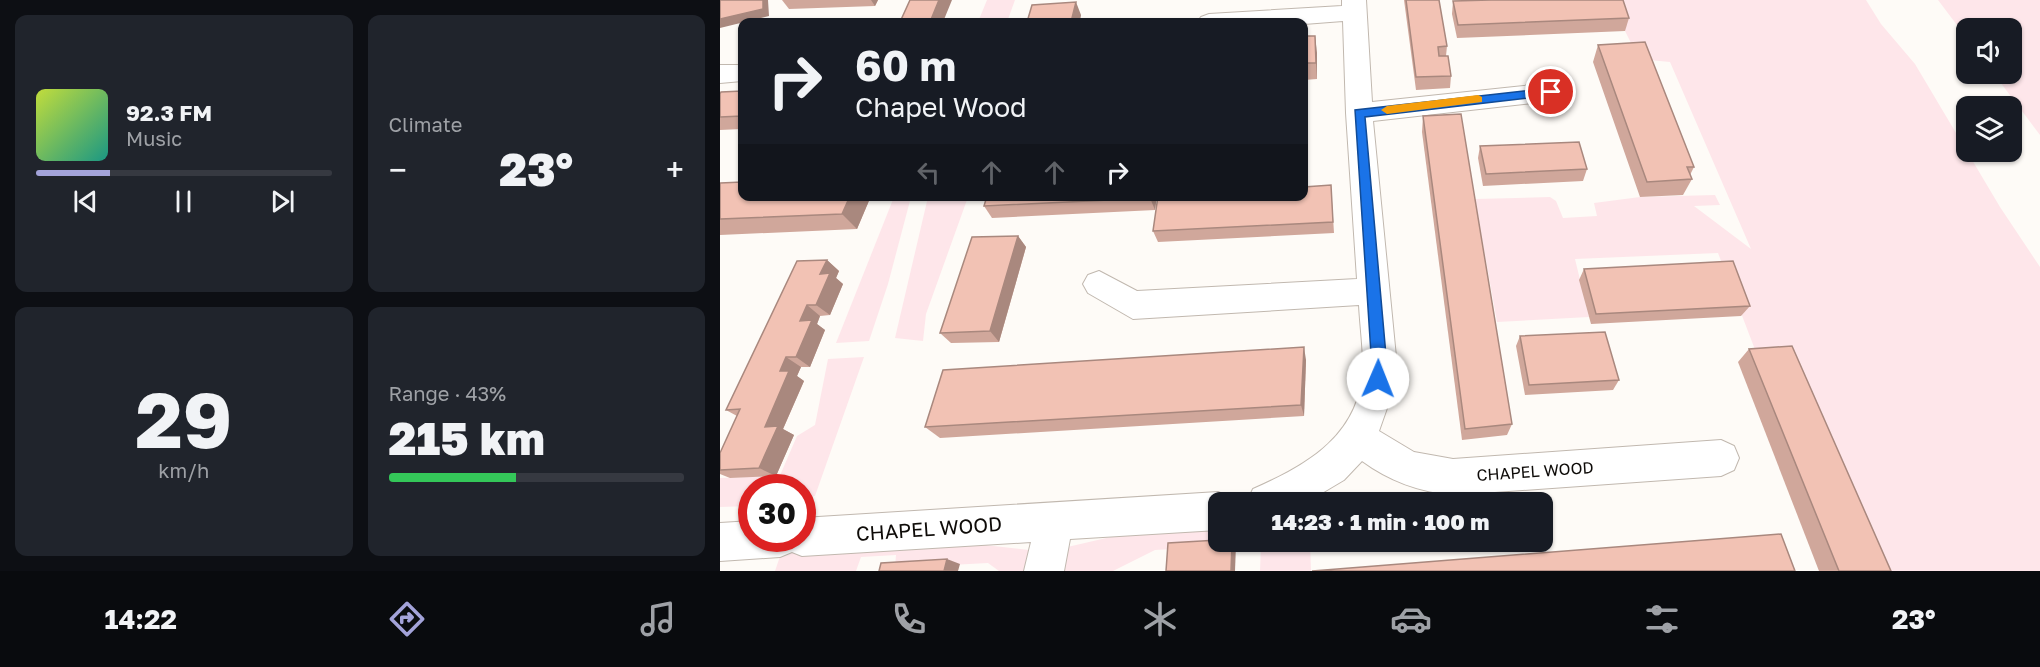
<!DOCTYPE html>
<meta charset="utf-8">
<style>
body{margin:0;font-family:"Golos Text",sans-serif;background:#20242c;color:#f1f3f6;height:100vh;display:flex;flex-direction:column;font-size:22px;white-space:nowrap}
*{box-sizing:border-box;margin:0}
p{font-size:20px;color:#9ea1a6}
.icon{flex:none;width:33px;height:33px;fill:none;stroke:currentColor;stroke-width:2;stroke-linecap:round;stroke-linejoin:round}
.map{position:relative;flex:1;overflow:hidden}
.drawer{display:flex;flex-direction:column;gap:15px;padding:15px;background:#0d0f14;width:720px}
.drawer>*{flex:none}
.top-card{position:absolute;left:18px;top:18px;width:570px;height:183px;border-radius:12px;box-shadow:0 2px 4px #0004;background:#171b24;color:#f1f3f6;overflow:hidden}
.tools{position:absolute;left:1236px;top:18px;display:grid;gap:12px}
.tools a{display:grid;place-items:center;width:66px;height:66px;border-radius:12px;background:#171b24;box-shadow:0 2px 4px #0004;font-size:30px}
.speed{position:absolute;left:18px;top:474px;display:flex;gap:12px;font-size:30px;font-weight:700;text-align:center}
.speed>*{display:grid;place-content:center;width:78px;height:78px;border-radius:50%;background:#171b24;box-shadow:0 2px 4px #0004;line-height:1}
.speed .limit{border:9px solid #d22;background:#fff;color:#111}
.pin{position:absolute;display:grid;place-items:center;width:51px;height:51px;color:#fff;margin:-26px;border:3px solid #fff;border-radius:50%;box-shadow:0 2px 6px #0007}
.me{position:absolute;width:66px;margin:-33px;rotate:1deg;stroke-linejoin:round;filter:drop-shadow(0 0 4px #0008)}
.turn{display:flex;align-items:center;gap:21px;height:126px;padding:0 18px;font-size:27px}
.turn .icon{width:78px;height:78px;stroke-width:2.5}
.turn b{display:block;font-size:42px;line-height:51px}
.lanes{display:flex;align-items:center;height:57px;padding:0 18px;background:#0003;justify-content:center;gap:30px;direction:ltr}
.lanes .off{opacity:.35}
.big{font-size:45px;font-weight:800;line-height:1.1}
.drawer .card{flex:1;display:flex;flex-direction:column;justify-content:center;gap:9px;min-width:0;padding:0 21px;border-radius:12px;background:#20242c}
.drawer .dial{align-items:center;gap:0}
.dial b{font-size:78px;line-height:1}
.song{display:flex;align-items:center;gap:18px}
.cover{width:72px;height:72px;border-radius:9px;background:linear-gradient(135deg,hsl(70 70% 55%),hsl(170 70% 35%))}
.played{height:6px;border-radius:3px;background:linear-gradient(90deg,#a3a3d9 25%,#363941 25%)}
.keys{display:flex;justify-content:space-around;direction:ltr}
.heat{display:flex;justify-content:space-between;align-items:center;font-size:33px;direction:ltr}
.charge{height:9px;border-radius:4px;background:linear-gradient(90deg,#34c759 43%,#363941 0)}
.drawer .tiles{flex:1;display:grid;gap:15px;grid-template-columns:repeat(2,1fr)}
.trip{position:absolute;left:488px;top:492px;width:345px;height:60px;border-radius:12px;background:#171b24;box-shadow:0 2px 4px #0004;font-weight:800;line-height:60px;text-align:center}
.menu{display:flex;height:96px;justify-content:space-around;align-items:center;background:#090b0e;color:#9ea1a6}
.menu .icon{width:42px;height:42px}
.menu .active{color:#a3a3d9}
.menu b{font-size:27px;color:#f1f3f6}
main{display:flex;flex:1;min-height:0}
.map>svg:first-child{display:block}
.green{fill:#fee6ea}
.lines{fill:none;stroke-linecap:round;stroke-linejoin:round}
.minor-casing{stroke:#c1b8af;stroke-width:2}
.minor{fill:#fff;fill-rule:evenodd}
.wall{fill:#d0a79b}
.shaded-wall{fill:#a9887e}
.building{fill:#f2c2b4;stroke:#a9887e;stroke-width:1.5}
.route{fill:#1a73e8;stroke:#114b97;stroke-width:1.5}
.slow{fill:#f59e0b}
.labels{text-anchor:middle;stroke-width:5;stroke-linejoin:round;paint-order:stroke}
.street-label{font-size:16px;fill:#0e0b08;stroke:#fff}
.near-street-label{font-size:20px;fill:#0e0b08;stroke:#fff}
</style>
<main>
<section class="drawer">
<div class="tiles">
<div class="card">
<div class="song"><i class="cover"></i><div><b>92.3 FM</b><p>Music</p></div></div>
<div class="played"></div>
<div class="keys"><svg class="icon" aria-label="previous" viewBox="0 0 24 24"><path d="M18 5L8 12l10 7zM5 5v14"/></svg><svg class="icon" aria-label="pause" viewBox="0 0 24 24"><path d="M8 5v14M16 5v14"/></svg><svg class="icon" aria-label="next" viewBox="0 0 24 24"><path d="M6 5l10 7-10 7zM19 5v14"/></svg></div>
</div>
<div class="card"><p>Climate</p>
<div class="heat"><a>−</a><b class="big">23°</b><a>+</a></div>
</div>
<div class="card dial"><b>29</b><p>km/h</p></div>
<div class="card"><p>Range · 43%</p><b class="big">215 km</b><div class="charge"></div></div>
</div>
</section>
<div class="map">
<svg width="1320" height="571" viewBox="0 0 1320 571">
<rect width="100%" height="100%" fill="#fefbf7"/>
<!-- green -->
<g class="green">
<path d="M 267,0 L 295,0 L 287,22 L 258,22 Z"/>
<path d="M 897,0 L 1146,0 L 1161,24 L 1195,64 L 1280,207 L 1320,267 L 1320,571 L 1149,571 L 1039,360 L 998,253 L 855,259 L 869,317 L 777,322 L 755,199 L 830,197 L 836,201 L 843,218 L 877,216 L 874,203 L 920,197 L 995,195 L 1000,205 L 974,206 L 1031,249 L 950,62 L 919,59 L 905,31 Z"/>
<path d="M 1218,0 L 1320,0 L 1320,135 L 1274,74 L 1292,74 L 1292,28 L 1246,28 L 1246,37 Z"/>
<path d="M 174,197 L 191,197 L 168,284 L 149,341 L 116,343 Z"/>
<path d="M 208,197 L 248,197 L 206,314 L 203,341 L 175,338 Z"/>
<path d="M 144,357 L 95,496 L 83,497 L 82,488 L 55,487 L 77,436 L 95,425 L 108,359 Z"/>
<path d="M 50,476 L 46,487 L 32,488 L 31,506 L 0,507 L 0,478 Z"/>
<path d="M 498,512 L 498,542 L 590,542 L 591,571 L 540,571 L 541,544 L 435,550 L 393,571 L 279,571 L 268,563 L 175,568 L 176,555 L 141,557 L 136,571 L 55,571 L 66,539 L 150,532 L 326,552 Z"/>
</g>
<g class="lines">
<!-- minor casing -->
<g class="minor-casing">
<g id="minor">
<path d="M 622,0 L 646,0 L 652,102 L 831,83 L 840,86 L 844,92 L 840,98 L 831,101 L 653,121 L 677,367 L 672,394 L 659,431 L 694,452 L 733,459 L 1001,440 L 1014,446 L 1019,458 L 1014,470 L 1001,476 L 733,495 C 700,492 669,481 642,461 L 624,480 L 587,502 L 527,502 L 533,489 C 588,465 642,434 643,365 C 643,346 640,325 639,305 L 413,319 L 368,293 L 363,284 L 368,275 L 379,271 L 417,291 L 637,279 L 626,113 L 623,21 L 584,24 L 477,22 L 481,17 L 489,14 L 622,6 Z"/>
<path d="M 0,65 L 22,65 L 22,81 L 0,83 Z"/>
<path d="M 498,492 L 511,498 L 513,502 L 498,502 L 498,530 L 350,539 L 344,571 L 304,571 L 311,542 L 82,556 L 72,552 L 60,557 L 0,561 L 0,523 L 32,521 L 32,538 L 82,538 L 82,518 Z"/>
</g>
</g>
<!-- minor -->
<use href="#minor" class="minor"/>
</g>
<!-- wall -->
<g class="wall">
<path d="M 62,0 L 158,0 L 155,6 L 69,9 Z"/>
<path d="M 684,0 L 719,0 L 727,46 L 726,56 L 731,76 L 730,88 L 696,90 Z"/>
<path d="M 733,1 L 909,18 L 905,31 L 737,38 L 732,14 Z"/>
<path d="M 584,36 L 597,53 L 597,79 L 584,80 Z"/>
<path d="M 878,45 L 974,167 L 970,175 L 972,179 L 963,195 L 920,197 L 873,62 Z"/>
<path d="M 22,91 L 22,129 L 0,130 L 0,94 Z"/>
<path d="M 703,116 L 792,424 L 787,435 L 742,440 L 702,132 Z"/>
<path d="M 760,146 L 867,169 L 863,181 L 763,186 L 758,158 Z"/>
<path d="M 0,183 L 151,196 L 137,229 L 0,235 Z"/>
<path d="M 611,185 L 614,233 L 438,242 L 433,231 Z"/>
<path d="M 267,196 L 437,196 L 435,210 L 272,218 L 264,206 Z"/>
<path d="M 298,236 L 306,247 L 279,342 L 231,343 L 220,333 Z"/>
<path d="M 107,260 L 119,271 L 116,278 L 123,284 L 110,315 L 100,316 L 97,324 L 105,330 L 90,367 L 81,367 L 77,376 L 84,381 L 63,429 L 74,435 L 56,476 L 10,478 L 0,474 L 0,453 L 17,416 L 6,410 Z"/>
<path d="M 864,269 L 1030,306 L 1021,316 L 871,324 L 859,280 Z"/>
<path d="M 800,336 L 899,380 L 893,390 L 805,395 L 796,346 Z"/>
<path d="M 1029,349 L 1171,571 L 1099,571 L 1018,362 Z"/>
<path d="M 586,360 L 584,416 L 220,438 L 205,427 Z"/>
</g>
<!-- shaded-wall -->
<g class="shaded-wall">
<path d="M 43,0 L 48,0 L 49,16 L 0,28 L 0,19 Z"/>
<path d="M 151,0 L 158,0 L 155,6 Z"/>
<path d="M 219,0 L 232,0 L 223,22 L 210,22 Z"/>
<path d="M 356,2 L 361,15 L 360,22 L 351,22 Z"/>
<path d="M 595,36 L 597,53 L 597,79 L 596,63 Z"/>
<path d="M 130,196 L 151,196 L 137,229 L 122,214 Z"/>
<path d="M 431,196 L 437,196 L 435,210 L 430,198 Z"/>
<path d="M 298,236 L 306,247 L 279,342 L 270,331 Z"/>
<path d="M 107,260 L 119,271 L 116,278 L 123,284 L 110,315 L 96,305 L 100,274 Z"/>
<path d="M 87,305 L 100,316 L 97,324 L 105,330 L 90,367 L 76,357 L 80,321 Z"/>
<path d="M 584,347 L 586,360 L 584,416 L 581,405 Z"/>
<path d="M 66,357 L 81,367 L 77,376 L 84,381 L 63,429 L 74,435 L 56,476 L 39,468 L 45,427 L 60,371 Z"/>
<path d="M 512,542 L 514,542 L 516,545 L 515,571 L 511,571 Z"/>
<path d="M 227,559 L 240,564 L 238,571 L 224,571 Z"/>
</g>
<!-- building -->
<g class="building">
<path d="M 0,0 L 43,0 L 43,9 L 0,19 Z"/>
<path d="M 190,0 L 219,0 L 210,22 L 180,22 Z"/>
<path d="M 686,0 L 719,0 L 727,46 L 718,47 L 719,56 L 728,56 L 731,76 L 696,77 Z"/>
<path d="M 771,0 L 903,0 L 909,18 L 738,25 L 733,1 Z"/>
<path d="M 356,2 L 351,22 L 307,22 L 312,5 Z"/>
<path d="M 584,36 L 595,36 L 596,63 L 584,63 Z"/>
<path d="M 925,42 L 974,167 L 967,167 L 972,179 L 927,182 L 878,45 Z"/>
<path d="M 22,91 L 22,116 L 0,117 L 0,94 L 1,92 Z"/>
<path d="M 741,114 L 792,424 L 745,429 L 703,116 Z"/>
<path d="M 859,142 L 867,169 L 766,174 L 760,146 Z"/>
<path d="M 22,182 L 22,196 L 130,196 L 122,214 L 0,219 L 0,183 Z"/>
<path d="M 611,185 L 613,222 L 433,231 L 438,196 L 584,196 L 584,187 Z"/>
<path d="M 267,196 L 431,196 L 430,198 L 264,206 Z"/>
<path d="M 298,236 L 270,331 L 220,333 L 252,237 Z"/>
<path d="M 107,260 L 100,274 L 110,273 L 96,305 L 87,305 L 80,321 L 92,320 L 76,357 L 66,357 L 60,371 L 69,371 L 45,427 L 58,426 L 39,468 L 0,470 L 0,453 L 20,409 L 6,410 L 77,261 Z"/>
<path d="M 1013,261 L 1030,306 L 876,314 L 864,269 Z"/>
<path d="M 885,332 L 899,380 L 809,385 L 800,336 Z"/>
<path d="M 1072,346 L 1171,571 L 1119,571 L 1029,349 Z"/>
<path d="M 584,347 L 581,405 L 205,427 L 223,370 Z"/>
<path d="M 1061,534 L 1075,571 L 592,571 Z"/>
<path d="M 498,540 L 498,542 L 512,542 L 511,571 L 446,571 L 448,543 Z"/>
<path d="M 227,559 L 224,571 L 159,571 L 161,563 Z"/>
</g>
<!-- route -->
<path class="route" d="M 831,88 L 835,89 L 835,95 L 645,117 L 667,367 L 663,384 L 653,384 L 635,110 Z"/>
<!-- slow -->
<path class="slow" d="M 758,95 L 762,97 L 762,102 L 667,114 L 661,110 L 667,106 Z"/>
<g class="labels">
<!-- street labels -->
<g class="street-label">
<text transform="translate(815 471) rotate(-4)" y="6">CHAPEL WOOD</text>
</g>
<!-- near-street labels -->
<g class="near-street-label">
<text transform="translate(209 529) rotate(-4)" y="7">CHAPEL WOOD</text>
</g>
</g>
</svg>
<div class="tools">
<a><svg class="icon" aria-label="sound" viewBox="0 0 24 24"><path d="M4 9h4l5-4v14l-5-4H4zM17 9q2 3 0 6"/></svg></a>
<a><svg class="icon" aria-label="layers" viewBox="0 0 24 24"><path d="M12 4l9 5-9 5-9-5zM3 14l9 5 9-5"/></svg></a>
</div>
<div class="speed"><div class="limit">30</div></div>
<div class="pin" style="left:831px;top:92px;background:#d93025"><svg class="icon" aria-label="arrive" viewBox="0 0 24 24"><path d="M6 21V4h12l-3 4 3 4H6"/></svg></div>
<svg class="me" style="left:658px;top:379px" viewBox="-20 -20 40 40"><circle r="19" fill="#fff"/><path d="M0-13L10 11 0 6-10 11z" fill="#1a73e8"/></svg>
<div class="trip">14:23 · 1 min · 100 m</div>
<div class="top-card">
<div class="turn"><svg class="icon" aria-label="right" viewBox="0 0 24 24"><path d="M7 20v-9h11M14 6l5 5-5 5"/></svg><div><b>60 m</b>Chapel Wood</div></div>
<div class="lanes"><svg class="icon off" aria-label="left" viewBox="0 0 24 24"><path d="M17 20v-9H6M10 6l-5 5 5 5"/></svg><svg class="icon off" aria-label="ahead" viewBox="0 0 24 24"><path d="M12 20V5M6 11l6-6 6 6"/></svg><svg class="icon off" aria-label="ahead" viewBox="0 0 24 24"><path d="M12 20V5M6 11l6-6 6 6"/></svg><svg class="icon" aria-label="right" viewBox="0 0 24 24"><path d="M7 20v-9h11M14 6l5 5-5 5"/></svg></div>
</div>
</div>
</main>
<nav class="menu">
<b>14:22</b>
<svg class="icon active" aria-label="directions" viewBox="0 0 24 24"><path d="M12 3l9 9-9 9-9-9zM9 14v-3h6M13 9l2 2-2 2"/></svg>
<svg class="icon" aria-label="music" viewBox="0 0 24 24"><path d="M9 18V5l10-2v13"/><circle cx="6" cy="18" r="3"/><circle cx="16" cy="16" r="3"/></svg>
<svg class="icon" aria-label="phone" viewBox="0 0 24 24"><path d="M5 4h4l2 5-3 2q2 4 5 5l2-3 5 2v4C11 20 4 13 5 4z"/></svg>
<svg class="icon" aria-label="climate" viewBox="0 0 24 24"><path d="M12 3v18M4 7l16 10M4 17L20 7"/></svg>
<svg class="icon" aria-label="car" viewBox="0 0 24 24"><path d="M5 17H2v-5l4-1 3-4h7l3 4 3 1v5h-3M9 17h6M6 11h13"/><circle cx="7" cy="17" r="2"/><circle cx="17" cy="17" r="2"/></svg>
<svg class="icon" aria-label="filters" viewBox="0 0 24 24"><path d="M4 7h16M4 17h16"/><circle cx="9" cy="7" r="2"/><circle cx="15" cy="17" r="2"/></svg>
<b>23°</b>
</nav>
